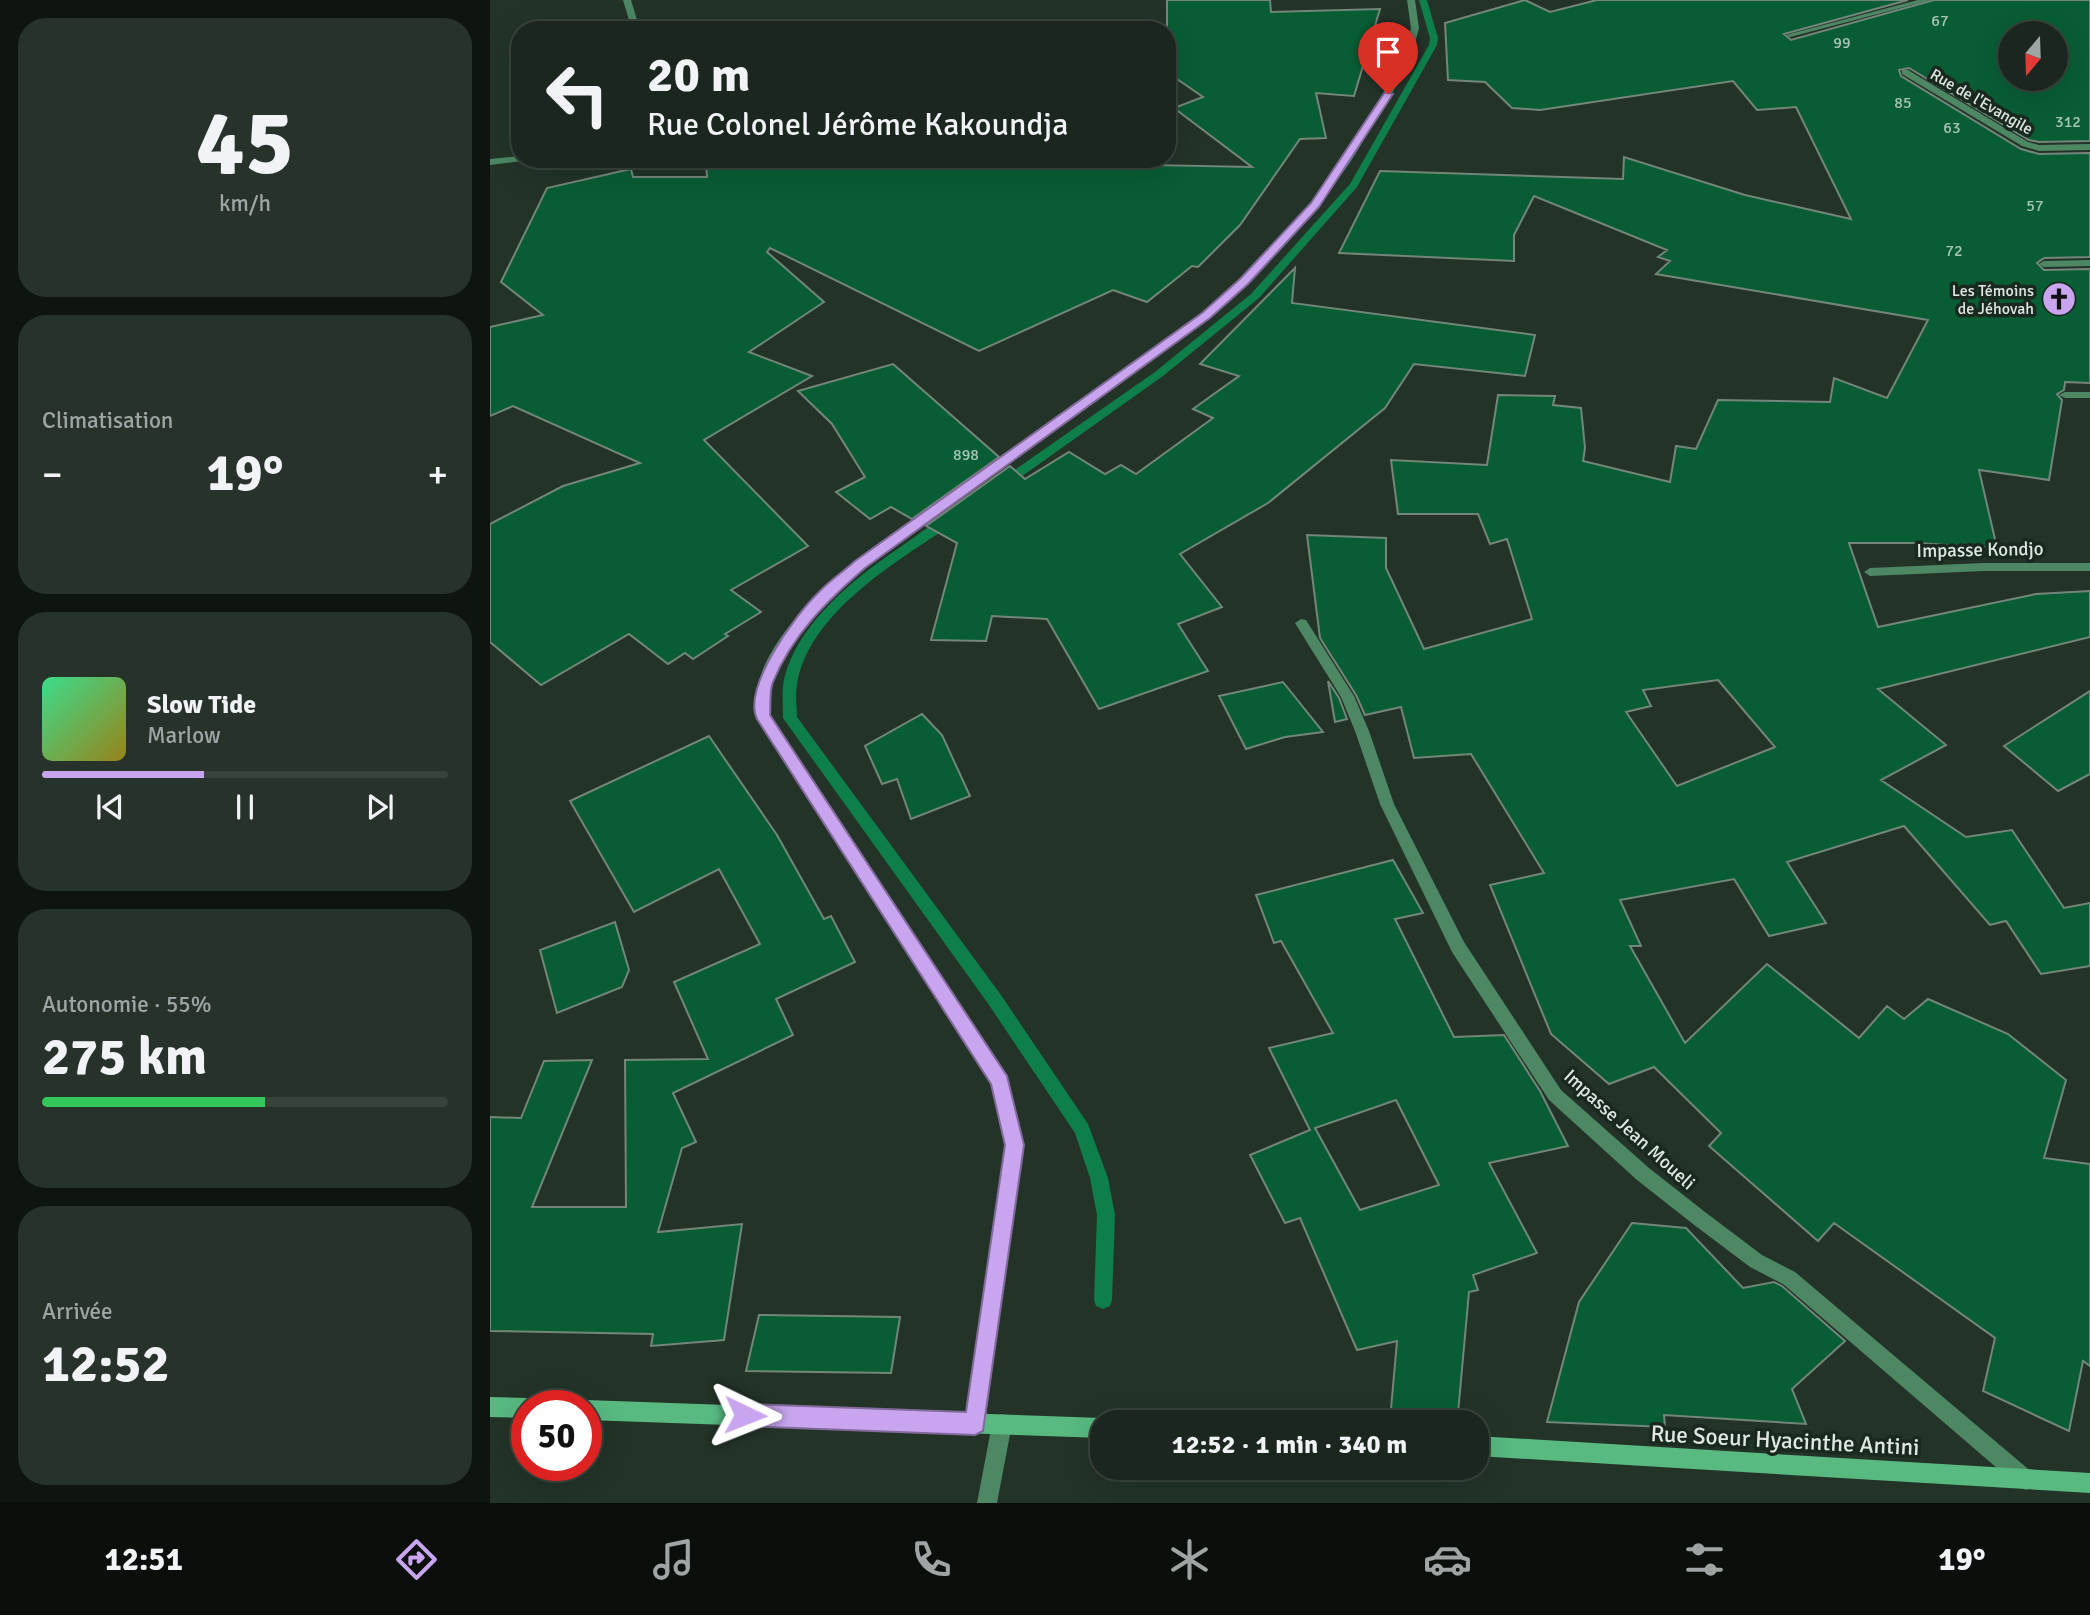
<!DOCTYPE html>
<html lang="fr">
<meta charset="utf-8">
<style>
body{margin:0;font-family:Signika,sans-serif;background:#27322b;color:#f1f3f6;height:100vh;display:flex;flex-direction:column;font-size:26px;white-space:nowrap}
*{box-sizing:border-box;margin:0}
p{font-size:23px;color:#9fa5a4}
.icon{flex:none;width:38px;height:38px;fill:none;stroke:currentColor;stroke-width:2;stroke-linecap:round;stroke-linejoin:round}
.map{position:relative;flex:1;overflow:hidden}
.details{display:flex;flex-direction:column;gap:18px;padding:18px;background:#0e1510;width:490px}
.details>*{flex:none}
.hud{position:absolute;left:21px;top:21px;width:665px;height:147px;border-radius:28px;box-shadow:0 7px 28px #0002,0 0 0 2px #38433c;background:#1a261e;color:#f1f3f6;overflow:hidden}
.needle{width:46px;rotate:199deg}
.controls{position:absolute;left:1508px;top:21px;display:grid;gap:14px}
.controls a{display:grid;place-items:center;width:70px;height:70px;border-radius:50%;background:#1a261e;box-shadow:0 7px 28px #0002,0 0 0 2px #38433c;font-size:35px}
.speed{position:absolute;left:21px;top:1390px;display:flex;gap:14px;font-size:35px;font-weight:700;text-align:center}
.speed>*{display:grid;place-content:center;width:91px;height:91px;border-radius:50%;background:#1a261e;box-shadow:0 7px 28px #0002,0 0 0 2px #38433c;line-height:1}
.speed .limit{border:10px solid #d22;background:#fff;color:#111}
.pin{position:absolute;display:grid;place-items:center;width:60px;height:60px;color:#fff;margin:-72px -30px;border-radius:50% 50% 50% 0;rotate:-45deg;box-shadow:0 0 7px #0007}
.pin .icon{rotate:45deg}
.me{position:absolute;width:77px;margin:-38px;rotate:92deg;stroke-linejoin:round;filter:drop-shadow(0 0 5px #0008)}
.turn{display:flex;align-items:center;gap:24px;height:147px;padding:0 21px;font-size:32px}
.turn .icon{width:91px;height:91px;stroke-width:2.5}
.turn b{display:block;font-size:49px;line-height:60px}
.big{font-size:52px;font-weight:700;line-height:1.1}
.details .tile{flex:1;display:flex;flex-direction:column;justify-content:center;gap:10px;min-width:0;padding:0 24px;border-radius:28px;background:#27322b}
.details .dial{align-items:center;gap:0}
.dial b{font-size:91px;line-height:1}
.song{display:flex;align-items:center;gap:21px}
.cover{width:84px;height:84px;border-radius:10px;background:linear-gradient(135deg,hsl(150 70% 55%),hsl(50 70% 35%))}
.played{height:7px;border-radius:4px;background:linear-gradient(90deg,#c8a5ee 40%,#38433c 40%)}
.keys{display:flex;justify-content:space-around;direction:ltr}
.heat{display:flex;justify-content:space-between;align-items:center;font-size:38px;direction:ltr}
.charge{height:10px;border-radius:5px;background:linear-gradient(90deg,#34c759 55%,#38433c 0)}
.trip{position:absolute;left:600px;top:1410px;width:399px;height:70px;border-radius:28px;background:#1a261e;box-shadow:0 7px 28px #0002,0 0 0 2px #38433c;font-weight:700;line-height:70px;text-align:center}
.tab-bar{display:flex;height:112px;justify-content:space-around;align-items:center;background:#0a0f0c;color:#9fa5a4}
.tab-bar .icon{width:49px;height:49px}
.tab-bar .on{color:#c8a5ee}
.tab-bar b{font-size:32px;color:#f1f3f6}
main{display:flex;flex:1;min-height:0}
.map>svg:first-child{display:block}
.lines{fill:none;stroke-linecap:round;stroke-linejoin:round}
.stream{fill:#0e7e4a;fill-rule:evenodd}
.building{fill:#085d35;stroke:#738679;stroke-width:2;fill-rule:evenodd}
.street{fill:#4d8764;fill-rule:evenodd}
.secondary{fill:#58b981;fill-rule:evenodd}
.route{fill:#c8a5ee;stroke:#826b9b;stroke-width:2}
.labels{text-anchor:middle;stroke-width:7;stroke-linejoin:round;paint-order:stroke}
.number-label{font-size:16px;fill:#a8c5b6}
.far-street-label{font-size:16px;fill:#dee8e1;stroke:#19291f}
.far-poi-label{font-size:16px;fill:#dee8e1;stroke:#19291f;text-anchor:end}
.street-label{font-size:19px;fill:#dee8e1;stroke:#19291f}
.near-street-label{font-size:23px;fill:#dee8e1;stroke:#19291f}
</style>
<main>
<section class="details">
<div class="tile dial"><b>45</b><p>km/h</p></div>
<div class="tile"><p>Climatisation</p>
<div class="heat"><a>−</a><b class="big">19°</b><a>+</a></div>
</div>
<div class="tile">
<div class="song"><i class="cover"></i><div><b>Slow Tide</b><p>Marlow</p></div></div>
<div class="played"></div>
<div class="keys"><svg class="icon" aria-label="previous" viewBox="0 0 24 24"><path d="M18 5L8 12l10 7zM5 5v14"/></svg><svg class="icon" aria-label="pause" viewBox="0 0 24 24"><path d="M8 5v14M16 5v14"/></svg><svg class="icon" aria-label="next" viewBox="0 0 24 24"><path d="M6 5l10 7-10 7zM19 5v14"/></svg></div>
</div>
<div class="tile"><p>Autonomie · 55%</p><b class="big">275 km</b><div class="charge"></div></div>
<div class="tile"><p>Arrivée</p><b class="big">12:52</b></div>
</section>
<div class="map">
<svg width="1600" height="1503" viewBox="0 0 1600 1503">
<rect width="100%" height="100%" fill="#233328"/>
<g class="lines">
<!-- stream -->
<g class="stream">
<path d="M 929,0 L 937,0 L 948,38 L 947,45 L 867,187 L 769,298 L 673,376 L 517,487 L 509,487 L 509,481 L 665,372 L 761,294 L 860,184 L 939,45 L 940,38 Z"/>
<path d="M 459,517 L 463,518 L 465,521 L 463,524 C 407,561 318,613 307,685 C 305,695 307,707 307,717 L 511,995 L 598,1124 L 618,1178 L 625,1215 L 622,1300 L 620,1306 L 613,1309 L 606,1306 L 604,1300 L 607,1215 L 600,1178 L 585,1133 L 499,1005 L 293,718 C 293,708 292,696 293,686 C 302,628 363,579 409,548 C 424,538 441,523 459,517 Z"/>
</g>
</g>
<!-- building -->
<g class="building">
<path d="M 677,0 L 780,0 L 781,12 L 890,9 L 864,96 L 826,93 L 836,138 L 810,139 L 750,225 L 708,267 L 702,266 L 657,302 L 623,290 L 489,351 L 280,248 L 277,252 L 334,302 L 259,352 L 322,376 L 214,440 L 318,546 L 241,590 L 271,612 L 235,634 L 238,636 L 203,659 L 195,653 L 178,664 L 139,634 L 51,685 L 0,642 L 0,524 L 73,486 L 150,463 L 23,406 L 0,416 L 0,327 L 53,315 L 11,282 L 57,188 L 141,169 L 143,177 L 217,177 L 216,159 L 606,159 L 605,164 L 762,167 L 684,108 L 713,97 L 677,72 Z"/>
<path d="M 1035,0 L 1060,12 L 1107,0 L 1418,0 L 1294,34 L 1301,40 L 1444,0 L 1600,0 L 1600,141 L 1549,142 L 1539,140 L 1419,68 L 1409,70 L 1411,76 L 1531,149 L 1549,154 L 1600,153 L 1600,257 L 1554,258 L 1547,263 L 1554,270 L 1600,269 L 1600,383 L 1575,382 L 1574,390 L 1567,394 L 1572,400 L 1559,480 L 1489,470 L 1507,548 L 1426,543 L 1359,543 L 1388,627 L 1546,594 L 1600,591 L 1600,637 L 1388,689 L 1456,745 L 1391,780 L 1476,837 L 1522,830 L 1574,908 L 1600,903 L 1600,966 L 1551,974 L 1516,921 L 1500,925 L 1414,826 L 1297,862 L 1336,923 L 1279,936 L 1244,879 L 1130,900 L 1151,946 L 1140,946 L 1195,1043 L 1277,964 L 1369,1038 L 1397,1006 L 1414,1019 L 1438,999 L 1518,1034 L 1576,1080 L 1554,1158 L 1600,1164 L 1600,1366 L 1593,1361 L 1579,1431 L 1493,1391 L 1505,1338 L 1344,1223 L 1328,1241 L 1219,1146 L 1231,1133 L 1164,1067 L 1119,1084 L 1061,1034 L 1000,885 L 1054,873 L 981,754 L 924,758 L 911,707 L 875,715 L 866,695 L 830,638 L 817,535 L 896,538 L 896,568 L 934,649 L 1042,619 L 1017,539 L 1000,544 L 988,514 L 908,514 L 901,460 L 997,465 L 1008,395 L 1065,396 L 1063,405 L 1091,408 L 1095,448 L 1093,461 L 1180,482 L 1186,446 L 1206,449 L 1228,400 L 1340,402 L 1344,378 L 1397,398 L 1438,320 L 1166,274 L 1180,261 L 1168,257 L 1177,250 L 1044,196 L 1024,235 L 1024,261 L 849,253 L 890,171 L 1133,179 L 1134,157 L 1255,195 L 1361,219 L 1306,107 L 1267,110 L 1243,81 L 1050,110 L 1022,108 L 995,82 L 958,80 L 955,23 ZM 1521,33 L 1566,33 L 1566,79 L 1521,79 ZM 1228,680 L 1285,747 L 1187,786 L 1136,712 L 1161,706 L 1153,690 Z"/>
<path d="M 805,268 L 802,303 L 1045,335 L 1035,376 L 924,364 L 895,408 L 778,503 L 690,554 L 732,607 L 688,624 L 718,671 L 609,709 L 557,619 L 502,616 L 496,641 L 441,640 L 467,543 L 436,526 L 520,466 L 535,479 L 579,452 L 615,474 L 631,465 L 646,474 L 723,418 L 703,409 L 749,376 L 710,364 Z"/>
<path d="M 403,364 L 509,457 L 422,519 L 401,507 L 380,519 L 346,492 L 375,477 L 342,424 L 308,391 Z"/>
<path d="M 838,681 L 849,698 L 857,719 L 845,722 Z"/>
<path d="M 793,682 L 833,732 L 795,737 L 756,749 L 729,696 Z"/>
<path d="M 1600,691 L 1600,774 L 1568,791 L 1514,746 Z"/>
<path d="M 432,714 L 452,735 L 480,796 L 421,819 L 407,779 L 392,784 L 375,746 Z"/>
<path d="M 219,736 L 287,835 L 334,919 L 341,916 L 365,962 L 286,999 L 303,1035 L 183,1093 L 206,1142 L 192,1148 L 168,1232 L 252,1224 L 234,1340 L 161,1346 L 163,1334 L 0,1331 L 0,1117 L 31,1118 L 54,1061 L 102,1060 L 42,1207 L 136,1207 L 135,1060 L 218,1059 L 184,982 L 270,944 L 229,869 L 144,912 L 80,801 Z"/>
<path d="M 903,860 L 933,913 L 905,919 L 964,1037 L 1014,1035 L 1050,1091 L 1078,1146 L 999,1163 L 1047,1253 L 983,1275 L 988,1290 L 979,1292 L 968,1413 L 901,1409 L 907,1341 L 867,1350 L 810,1218 L 795,1223 L 760,1155 L 820,1130 L 779,1048 L 843,1033 L 791,941 L 784,943 L 766,895 ZM 906,1100 L 949,1185 L 870,1210 L 825,1128 Z"/>
<path d="M 125,922 L 139,970 L 132,987 L 67,1013 L 50,950 Z"/>
<path d="M 1142,1223 L 1196,1228 L 1253,1288 L 1284,1282 L 1292,1286 L 1355,1341 L 1302,1389 L 1316,1424 L 1174,1415 L 1175,1427 L 1057,1422 L 1089,1302 Z"/>
<path d="M 269,1315 L 410,1317 L 401,1373 L 256,1371 Z"/>
</g>
<g class="lines">
<!-- street -->
<g class="street">
<path d="M 133,0 L 141,0 L 150,30 L 142,30 Z"/>
<path d="M 917,0 L 925,0 L 929,28 L 919,65 L 861,161 L 828,207 L 758,284 L 720,318 L 374,568 C 338,600 293,638 280,687 C 278,696 279,706 279,715 L 518,1082 L 533,1145 L 495,1423 L 492,1430 L 485,1433 L 478,1430 L 475,1423 L 515,1145 L 502,1084 L 267,719 L 265,715 C 266,706 265,697 267,688 C 279,636 327,595 366,562 L 712,314 L 750,280 L 822,203 L 852,161 L 911,65 L 921,28 Z"/>
<path d="M 1428,0 L 1441,0 L 1300,37 L 1296,35 Z"/>
<path d="M 1412,70 L 1418,70 L 1538,142 L 1549,145 L 1600,144 L 1600,150 L 1549,151 L 1532,146 L 1412,74 Z"/>
<path d="M 30,156 L 30,159 L 34,159 L 33,161 L 0,165 L 0,159 Z"/>
<path d="M 1600,260 L 1600,266 L 1554,267 L 1549,264 L 1554,261 Z"/>
<path d="M 1600,392 L 1600,398 L 1575,398 L 1569,395 L 1575,392 Z"/>
<path d="M 1494,563 L 1600,563 L 1600,571 L 1494,571 L 1380,576 L 1374,572 L 1380,568 Z"/>
<path d="M 811,619 L 816,620 L 864,696 L 879,731 L 904,804 L 974,942 L 1071,1090 L 1159,1168 L 1215,1212 L 1272,1255 L 1305,1272 L 1543,1473 L 1546,1480 L 1543,1487 L 1536,1490 L 1529,1487 L 1293,1284 L 1260,1267 L 1203,1224 L 1147,1180 L 1059,1100 L 962,952 L 890,804 L 865,731 L 851,697 L 805,623 Z"/>
<path d="M 512,1414 L 519,1417 L 522,1424 L 507,1503 L 487,1503 L 502,1424 L 505,1417 Z"/>
</g>
<!-- secondary -->
<g class="secondary">
<path d="M 0,1397 L 37,1398 L 44,1401 L 46,1405 L 37,1405 L 37,1418 L 0,1417 Z"/>
<path d="M 96,1400 L 612,1418 L 620,1423 L 612,1423 L 612,1438 L 96,1420 L 96,1405 L 88,1405 Z"/>
<path d="M 987,1436 L 1600,1473 L 1600,1493 L 987,1456 Z"/>
</g>
</g>
<!-- route -->
<path class="route" d="M 895,92 L 903,94 L 829,207 L 758,284 L 720,318 L 375,568 C 338,600 302,635 283,682 C 279,691 281,705 280,715 L 517,1076 L 534,1145 L 493,1431 L 485,1435 L 255,1426 L 247,1423 L 244,1415 L 247,1408 L 255,1404 L 476,1412 L 515,1145 L 501,1084 L 267,719 C 252,688 305,615 328,593 C 339,581 353,572 365,561 L 712,313 L 750,279 L 821,203 Z"/>
<!-- icons -->
<defs>
<g id="church-disc" transform="scale(1.75)"><circle r="9.5" fill="#c8a5ee" stroke="#19291f"/><path d="M-1.2-6h2.4v3.5h3.3v2.4h-3.3V6h-2.4V-.1h-3.3v-2.4h3.3Z" fill="#111"/></g>
</defs>
<g fill-rule="evenodd">
<use href="#church-disc" x="1569" y="299"/>
</g>
<g class="labels">
<!-- number labels -->
<g class="number-label">
<text x="1450" y="26">67</text>
<text x="1352" y="48">99</text>
<text x="1413" y="108">85</text>
<text x="1578" y="127">312</text>
<text x="1462" y="133">63</text>
<text x="1545" y="211">57</text>
<text x="1464" y="256">72</text>
<text x="476" y="460">898</text>
</g>
<!-- far-street labels -->
<g class="far-street-label">
<text transform="translate(1492 101) rotate(30)" y="6">Rue de l'Evangile</text>
</g>
<!-- far-poi labels -->
<g class="far-poi-label">
<text x="1544" y="296">Les Témoins<tspan x="1544" dy="18">de Jéhovah</tspan></text>
</g>
<!-- street labels -->
<g class="street-label">
<text transform="translate(1490 549) rotate(-1)" y="7">Impasse Kondjo</text>
<text transform="translate(1140 1129) rotate(42)" y="7">Impasse Jean Moueli</text>
</g>
<!-- near-street labels -->
<g class="near-street-label">
<text transform="translate(1295 1440) rotate(3)" y="8">Rue Soeur Hyacinthe Antini</text>
</g>
</g>
</svg>
<div class="controls">
<a><svg class="needle" viewBox="-14 -14 28 28"><path d="M0-13l5 13h-10z" fill="#e53935"/><path d="M0 13l5-13h-10z" fill="#9fa5a4"/></svg></a>
</div>
<div class="speed"><div class="limit">50</div></div>
<div class="pin" style="left:898px;top:94px;background:#d93025"><svg class="icon" aria-label="arrive" viewBox="0 0 24 24"><path d="M6 21V4h12l-3 4 3 4H6"/></svg></div>
<svg class="me" style="left:255px;top:1415px" viewBox="-20 -20 40 40"><path d="M0-17L14 15 0 8-14 15z" fill="#c8a5ee" stroke="#fff" stroke-width="4"/></svg>
<div class="trip">12:52 · 1 min · 340 m</div>
<div class="hud">
<div class="turn"><svg class="icon" aria-label="left" viewBox="0 0 24 24"><path d="M17 20v-9H6M10 6l-5 5 5 5"/></svg><div><b>20 m</b>Rue Colonel Jérôme Kakoundja</div></div>
</div>
</div>
</main>
<nav class="tab-bar">
<b>12:51</b>
<svg class="icon on" aria-label="directions" viewBox="0 0 24 24"><path d="M12 3l9 9-9 9-9-9zM9 14v-3h6M13 9l2 2-2 2"/></svg>
<svg class="icon" aria-label="music" viewBox="0 0 24 24"><path d="M9 18V5l10-2v13"/><circle cx="6" cy="18" r="3"/><circle cx="16" cy="16" r="3"/></svg>
<svg class="icon" aria-label="phone" viewBox="0 0 24 24"><path d="M5 4h4l2 5-3 2q2 4 5 5l2-3 5 2v4C11 20 4 13 5 4z"/></svg>
<svg class="icon" aria-label="climate" viewBox="0 0 24 24"><path d="M12 3v18M4 7l16 10M4 17L20 7"/></svg>
<svg class="icon" aria-label="car" viewBox="0 0 24 24"><path d="M5 17H2v-5l4-1 3-4h7l3 4 3 1v5h-3M9 17h6M6 11h13"/><circle cx="7" cy="17" r="2"/><circle cx="17" cy="17" r="2"/></svg>
<svg class="icon" aria-label="filters" viewBox="0 0 24 24"><path d="M4 7h16M4 17h16"/><circle cx="9" cy="7" r="2"/><circle cx="15" cy="17" r="2"/></svg>
<b>19°</b>
</nav>
